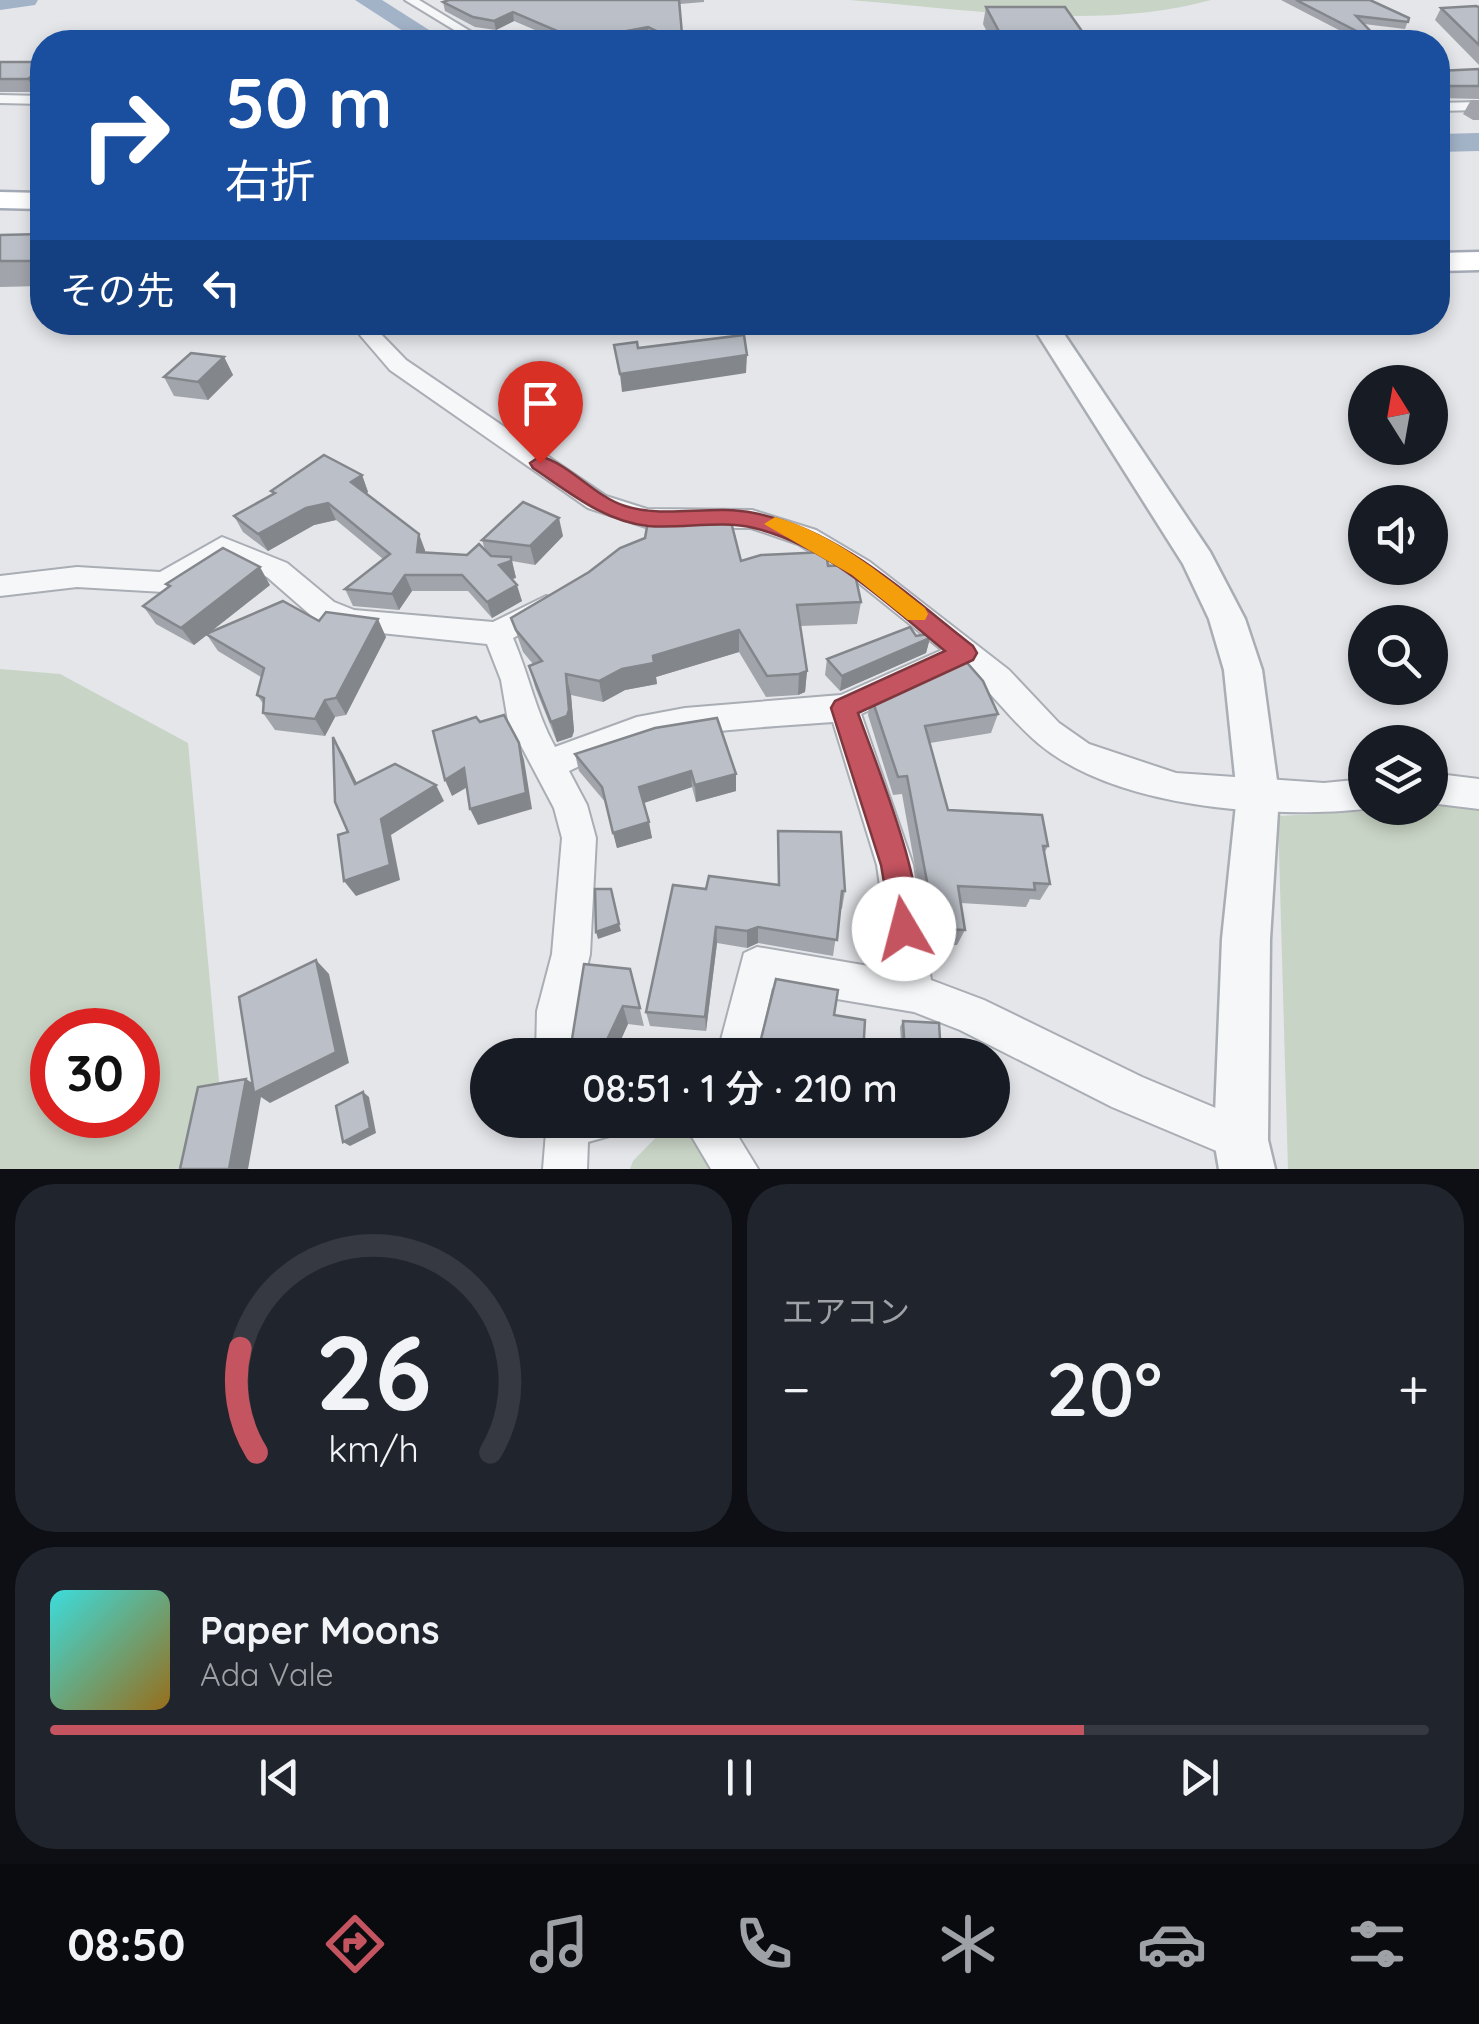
<!DOCTYPE html>
<html lang="ja">
<meta charset="utf-8">
<style>
body{margin:0;font-family:Quicksand,"Noto Sans JP",sans-serif;background:#20242c;color:#f1f3f6;height:100vh;display:flex;flex-direction:column;font-size:38px;white-space:nowrap}
*{box-sizing:border-box;margin:0}
p{font-size:32px;color:#9ea1a6}
.icon{flex:none;width:55px;height:55px;fill:none;stroke:currentColor;stroke-width:2;stroke-linecap:round;stroke-linejoin:round}
.map{position:relative;height:1169px;overflow:hidden}
.panel{display:flex;flex-direction:column;gap:15px;padding:15px;background:#0d0f14;flex:1}
.panel>*{flex:none}
.hud{position:absolute;left:30px;top:30px;width:1420px;height:305px;border-radius:40px;box-shadow:0 5px 15px #0003;background:#1a4fa0;color:#fff;overflow:hidden}
.needle{width:65px;rotate:349deg}
.controls{position:absolute;left:1348px;top:365px;display:grid;gap:20px}
.controls a{display:grid;place-items:center;width:100px;height:100px;border-radius:50%;background:#171b24;box-shadow:0 5px 15px #0003;font-size:50px}
.speed{position:absolute;left:30px;top:1008px;display:flex;gap:20px;font-size:50px;font-weight:700;text-align:center}
.speed>*{display:grid;place-content:center;width:130px;height:130px;border-radius:50%;background:#171b24;box-shadow:0 5px 15px #0003;line-height:1}
.speed .limit{border:15px solid #d22;background:#fff;color:#111}
.pin{position:absolute;display:grid;place-items:center;width:85px;height:85px;color:#fff;margin:-102px -42px;border-radius:50% 50% 50% 0;rotate:-45deg;box-shadow:0 0 10px #0007}
.pin .icon{rotate:45deg}
.me{position:absolute;width:110px;margin:-55px;rotate:352deg;stroke-linejoin:round;filter:drop-shadow(0 0 8px #0008)}
.turn{display:flex;align-items:center;gap:35px;height:210px;padding:0 30px;font-size:45px}
.turn .icon{width:130px;height:130px;stroke-width:2.5}
.turn b{display:block;font-size:70px;line-height:85px}
.then{display:flex;align-items:center;height:95px;padding:0 30px;background:#0003;gap:20px;font-size:38px}
.big{font-size:75px;font-weight:600;line-height:1.1}
.panel .card{flex:1;display:flex;flex-direction:column;justify-content:center;gap:15px;min-width:0;padding:0 35px;border-radius:40px;background:#20242c}
.panel .dial{align-items:center;gap:0}
.dial svg{height:260px;overflow:visible;fill:none;stroke:#363941;stroke-width:7;stroke-linecap:round;text-anchor:middle}
.dial text{fill:#f1f3f6;stroke:none}
.song{display:flex;align-items:center;gap:30px}
.cover{width:120px;height:120px;border-radius:15px;background:linear-gradient(135deg,hsl(180 70% 55%),hsl(40 70% 35%))}
.played{height:10px;border-radius:5px;background:linear-gradient(90deg,#c45460 75%,#363941 75%)}
.keys{display:flex;justify-content:space-around;direction:ltr}
.heat{display:flex;justify-content:space-between;align-items:center;font-size:55px;direction:ltr}
.panel .tiles{flex:1;display:grid;gap:15px;grid-template-columns:1fr 1fr}
.card:last-child{grid-column:span 2}
.trip{position:absolute;left:470px;top:1038px;width:540px;height:100px;border-radius:50px;background:#171b24;box-shadow:0 5px 15px #0003;font-weight:600;line-height:100px;text-align:center}
.tabs{display:flex;height:160px;justify-content:space-around;align-items:center;background:#090b0e;color:#9ea1a6}
.tabs .icon{width:70px;height:70px}
.tabs .selected{color:#c45460}
.tabs b{font-size:45px;color:#f1f3f6}
.map>svg:first-child{display:block}
.green{fill:#c8d4c5;fill-rule:evenodd}
.lines{fill:none;stroke-linecap:round;stroke-linejoin:round}
.river{fill:#a2b2c7;fill-rule:evenodd}
.minor-casing{stroke:#a9adb4;stroke-width:4}
.tertiary-casing{stroke:#a9adb4;stroke-width:5}
.primary-casing{stroke:#a4aab5;stroke-width:5}
.minor{fill:#f6f7f9;fill-rule:evenodd}
.tertiary{fill:#f6f7f9;fill-rule:evenodd}
.primary{fill:#fff;fill-rule:evenodd}
.wall{fill:#a1a4ab}
.shaded-wall{fill:#83868b}
.building{fill:#bbbfc7;stroke:#83868b;stroke-width:2.5}
.route{fill:#c45460;stroke:#7f373e;stroke-width:2.5}
.slow{fill:#f59e0b}
</style>
<div class="map">
<svg width="1479" height="1169" viewBox="0 0 1479 1169">
<rect width="100%" height="100%" fill="#e4e6ea"/>
<!-- green -->
<g class="green">
<path d="M 850,0 L 1211,0 C 1101,31 964,9 850,0 Z"/>
<path d="M 0,669 L 60,674 L 188,743 L 221,1103 L 191,1169 L 0,1169 ZM 52,1030 L 138,1030 L 138,1115 L 52,1115 Z"/>
<path d="M 1449,802 L 1479,810 L 1479,1169 L 1288,1169 L 1278,816 L 1430,808 L 1430,803 Z"/>
<path d="M 673,1120 L 690,1120 L 721,1169 L 630,1169 L 633,1161 Z"/>
</g>
<g class="lines">
<!-- river -->
<g class="river">
<path d="M 0,0 L 38,0 L 35,5 L 0,10 Z"/>
<path d="M 355,0 L 382,0 L 448,42 L 420,42 Z"/>
<path d="M 1479,133 L 1479,151 L 1438,152 L 1438,134 Z"/>
</g>
<!-- minor casing -->
<g class="minor-casing">
<g id="minor">
<path d="M 405,0 L 419,0 L 488,42 L 474,42 Z"/>
<path d="M 0,95 L 42,96 L 42,104 L 0,103 Z"/>
<path d="M 1479,102 L 1479,110 L 1438,111 L 1438,103 Z"/>
<path d="M 356,322 L 376,322 L 377,330 L 406,360 L 606,496 L 647,509 L 752,510 L 816,530 L 870,562 L 1009,670 L 1059,723 L 1089,744 L 1176,773 L 1324,783 L 1365,779 L 1365,808 L 1369,808 L 1365,809 C 1269,819 1116,808 1039,744 C 1011,721 991,690 962,667 L 861,714 L 913,865 L 931,980 L 984,1000 L 1142,1077 L 1256,1125 L 1262,1140 L 1256,1155 L 1241,1161 L 1226,1155 L 1112,1107 L 960,1030 L 914,1012 L 772,988 L 757,1055 L 717,1055 L 744,953 L 757,947 L 892,970 L 877,865 L 833,722 C 742,729 652,730 569,771 L 587,805 L 596,838 L 590,954 L 577,1011 L 576,1055 L 536,1055 L 537,1011 L 552,954 L 562,838 L 554,808 L 508,721 L 501,680 L 487,644 L 342,629 L 314,618 L 267,577 L 224,558 L 164,592 L 77,587 L 0,596 L 0,576 L 77,567 L 160,572 L 222,537 L 287,563 L 334,602 L 354,610 L 493,622 L 546,596 L 556,599 L 560,607 L 556,615 L 513,638 C 529,675 536,713 555,747 L 637,717 L 685,708 L 841,695 L 942,650 L 850,576 L 798,544 L 751,528 L 646,527 L 588,508 L 390,370 L 360,335 Z"/>
<path d="M 1430,773 L 1479,779 L 1479,809 L 1430,803 Z"/>
<path d="M 547,1120 L 619,1120 L 613,1135 L 588,1142 L 587,1169 L 543,1169 Z"/>
<path d="M 682,1120 L 728,1120 L 758,1169 L 711,1169 Z"/>
</g>
</g>
<!-- tertiary casing -->
<g class="tertiary-casing">
<path id="tertiary" d="M 1030,322 L 1056,322 L 1210,552 L 1245,619 L 1262,670 L 1279,795 L 1270,939 L 1268,1140 L 1275,1169 L 1219,1169 L 1214,1140 L 1222,939 L 1237,795 L 1224,670 L 1209,619 L 1183,564 Z"/>
</g>
<!-- primary casing -->
<g class="primary-casing">
<g id="primary">
<path d="M 0,192 L 42,193 L 42,209 L 0,208 Z"/>
<path d="M 1479,252 L 1479,270 L 1438,271 L 1438,253 Z"/>
</g>
</g>
<!-- minor -->
<use href="#minor" class="minor"/>
<!-- tertiary -->
<use href="#tertiary" class="tertiary"/>
<!-- primary -->
<use href="#primary" class="primary"/>
</g>
<!-- wall -->
<g class="wall">
<path d="M 449,0 L 704,0 L 704,2 L 680,4 L 683,42 L 660,42 L 649,37 L 618,42 L 563,42 L 514,21 L 496,30 L 475,27 L 445,11 L 443,2 Z"/>
<path d="M 1281,0 L 1370,0 L 1409,18 L 1405,29 L 1364,24 L 1376,37 L 1373,42 L 1362,42 Z"/>
<path d="M 986,7 L 1084,34 L 1082,42 L 992,42 L 983,24 Z"/>
<path d="M 1479,7 L 1479,65 L 1435,20 L 1441,8 Z"/>
<path d="M 0,62 L 42,62 L 42,87 L 35,92 L 0,92 Z"/>
<path d="M 1479,69 L 1479,99 L 1438,98 L 1438,71 Z"/>
<path d="M 1471,100 L 1479,100 L 1479,120 L 1473,120 L 1463,114 Z"/>
<path d="M 42,234 L 42,286 L 0,287 L 0,235 Z"/>
<path d="M 193,322 L 325,322 L 324,324 L 195,326 Z"/>
<path d="M 224,357 L 233,375 L 208,400 L 174,396 L 164,377 Z"/>
<path d="M 362,475 L 368,492 L 366,494 L 425,550 L 425,553 L 467,555 L 485,550 L 482,540 L 563,536 L 535,565 L 512,561 L 516,578 L 512,579 L 522,601 L 492,618 L 468,591 L 412,591 L 399,610 L 353,606 L 345,589 L 383,559 L 336,520 L 314,525 L 268,551 L 243,532 L 234,516 L 273,495 L 271,491 Z"/>
<path d="M 670,517 L 741,561 L 828,566 L 861,602 L 857,624 L 800,626 L 807,671 L 805,692 L 798,695 L 766,697 L 739,652 L 656,677 L 657,684 L 625,690 L 603,702 L 571,695 L 574,731 L 572,737 L 557,742 L 535,687 L 529,666 L 533,664 L 523,652 L 511,618 L 645,538 Z"/>
<path d="M 166,584 L 270,585 L 211,631 L 319,621 L 386,637 L 346,715 L 335,717 L 325,736 L 275,730 L 263,713 L 264,705 L 257,695 L 261,677 L 218,651 L 207,635 L 194,645 L 156,624 L 143,606 L 168,587 Z"/>
<path d="M 930,638 L 926,653 L 840,691 L 825,675 L 827,659 Z"/>
<path d="M 871,696 L 998,714 L 991,733 L 930,743 L 948,810 L 1048,846 L 1044,854 L 1050,884 L 1040,900 L 1030,899 L 1026,907 L 961,903 L 965,930 L 957,945 L 929,945 L 902,794 L 893,795 L 868,715 Z"/>
<path d="M 575,754 L 736,774 L 736,791 L 696,802 L 692,787 L 643,803 L 652,838 L 617,848 L 606,803 L 579,771 Z"/>
<path d="M 778,831 L 845,891 L 842,909 L 840,908 L 833,956 L 758,943 L 747,948 L 717,943 L 706,1031 L 650,1026 L 646,1012 L 706,889 L 778,885 Z"/>
<path d="M 630,969 L 644,1026 L 628,1024 L 614,1055 L 579,1055 L 572,1039 Z"/>
<path d="M 834,1015 L 863,1055 L 759,1055 L 759,1047 Z"/>
<path d="M 903,1021 L 941,1055 L 902,1055 L 900,1027 Z"/>
</g>
<!-- shaded-wall -->
<g class="shaded-wall">
<path d="M 513,12 L 514,21 L 496,30 L 494,21 Z"/>
<path d="M 648,27 L 649,37 L 618,42 L 579,42 L 578,40 Z"/>
<path d="M 682,34 L 683,42 L 669,42 L 669,37 Z"/>
<path d="M 42,68 L 42,87 L 35,92 L 28,79 Z"/>
<path d="M 747,355 L 746,373 L 622,392 L 620,374 Z"/>
<path d="M 224,357 L 233,375 L 208,400 L 198,382 Z"/>
<path d="M 362,475 L 368,492 L 358,499 L 351,482 Z"/>
<path d="M 328,503 L 336,520 L 314,525 L 268,551 L 258,534 L 306,508 Z"/>
<path d="M 559,518 L 563,536 L 535,565 L 530,546 Z"/>
<path d="M 419,534 L 425,550 L 424,569 L 417,552 Z"/>
<path d="M 511,557 L 516,578 L 503,581 L 499,565 Z"/>
<path d="M 260,567 L 270,585 L 194,645 L 181,628 Z"/>
<path d="M 405,575 L 412,591 L 399,610 L 392,594 Z"/>
<path d="M 517,585 L 522,601 L 492,618 L 487,602 Z"/>
<path d="M 378,619 L 386,637 L 346,715 L 336,698 Z"/>
<path d="M 739,630 L 739,652 L 656,677 L 657,684 L 625,690 L 603,702 L 599,681 L 622,669 L 653,656 Z"/>
<path d="M 930,638 L 926,653 L 840,691 L 842,676 Z"/>
<path d="M 807,671 L 805,692 L 798,695 L 799,674 Z"/>
<path d="M 566,674 L 571,695 L 574,731 L 572,737 L 557,742 L 551,722 Z"/>
<path d="M 325,700 L 335,717 L 325,736 L 315,719 Z"/>
<path d="M 333,737 L 343,754 L 365,800 L 355,784 Z"/>
<path d="M 519,743 L 524,760 L 532,809 L 478,825 L 470,809 Z"/>
<path d="M 464,768 L 471,785 L 452,796 L 445,780 Z"/>
<path d="M 691,771 L 692,787 L 641,804 L 639,787 Z"/>
<path d="M 736,774 L 736,791 L 696,802 L 695,785 Z"/>
<path d="M 436,785 L 444,801 L 391,835 L 400,880 L 356,896 L 344,881 L 381,819 Z"/>
<path d="M 649,822 L 652,838 L 617,848 L 613,833 Z"/>
<path d="M 619,924 L 621,931 L 598,939 L 596,932 Z"/>
<path d="M 716,927 L 717,943 L 706,1031 L 705,1017 Z"/>
<path d="M 758,927 L 758,943 L 747,948 L 747,931 Z"/>
<path d="M 316,960 L 329,974 L 349,1063 L 270,1103 L 261,1097 L 248,1169 L 229,1169 L 246,1079 L 262,1089 Z"/>
<path d="M 623,1006 L 628,1024 L 614,1055 L 610,1055 L 606,1042 Z"/>
<path d="M 363,1092 L 369,1097 L 376,1133 L 350,1146 L 343,1142 Z"/>
</g>
<!-- building -->
<g class="building">
<path d="M 449,0 L 679,0 L 682,34 L 669,37 L 648,27 L 578,40 L 513,12 L 494,21 L 473,17 L 443,2 Z"/>
<path d="M 1296,0 L 1370,0 L 1409,18 L 1408,22 L 1356,16 L 1376,37 L 1374,40 Z"/>
<path d="M 1476,6 L 1479,7 L 1479,45 L 1441,8 Z"/>
<path d="M 986,7 L 1065,7 L 1084,34 L 1051,34 L 1056,41 L 1015,41 L 1013,37 L 1002,37 Z"/>
<path d="M 0,62 L 42,62 L 42,68 L 28,79 L 0,79 Z"/>
<path d="M 1479,69 L 1479,86 L 1446,86 L 1438,80 L 1438,71 Z"/>
<path d="M 42,234 L 42,261 L 0,261 L 0,235 Z"/>
<path d="M 744,335 L 747,355 L 620,374 L 614,345 L 637,342 L 638,348 Z"/>
<path d="M 191,353 L 224,357 L 198,382 L 164,377 Z"/>
<path d="M 324,455 L 362,475 L 351,482 L 419,534 L 417,552 L 467,555 L 479,544 L 491,556 L 511,557 L 511,561 L 499,565 L 517,585 L 487,602 L 462,575 L 405,575 L 392,594 L 345,589 L 390,554 L 328,503 L 306,508 L 258,534 L 234,516 L 275,493 L 271,491 Z"/>
<path d="M 523,502 L 559,518 L 530,546 L 482,540 Z"/>
<path d="M 728,510 L 741,561 L 761,555 L 826,552 L 828,566 L 853,565 L 861,602 L 797,605 L 807,671 L 799,674 L 767,676 L 739,630 L 653,656 L 654,663 L 622,669 L 599,681 L 566,674 L 569,710 L 567,716 L 551,722 L 529,666 L 542,661 L 516,630 L 511,618 L 589,572 L 620,548 L 645,538 L 649,516 L 670,513 L 670,517 Z"/>
<path d="M 223,548 L 260,567 L 181,628 L 143,606 L 170,586 L 166,584 Z"/>
<path d="M 283,601 L 319,621 L 326,612 L 378,619 L 336,698 L 325,700 L 315,719 L 263,713 L 264,698 L 257,695 L 264,668 L 206,634 Z"/>
<path d="M 910,627 L 916,636 L 928,634 L 930,638 L 842,676 L 827,659 Z"/>
<path d="M 962,657 L 983,681 L 998,714 L 925,726 L 948,810 L 1042,815 L 1048,846 L 1043,846 L 1050,884 L 1034,883 L 1035,890 L 958,886 L 965,930 L 936,929 L 907,776 L 898,777 L 871,696 Z"/>
<path d="M 504,715 L 519,743 L 526,793 L 470,809 L 464,768 L 445,780 L 433,731 L 476,717 L 480,722 Z"/>
<path d="M 717,718 L 736,774 L 695,785 L 691,771 L 639,787 L 649,822 L 613,833 L 602,787 L 575,754 L 655,728 Z"/>
<path d="M 333,737 L 355,784 L 395,764 L 436,785 L 381,819 L 390,865 L 344,881 L 338,835 L 348,832 L 335,802 Z"/>
<path d="M 778,831 L 841,832 L 845,891 L 842,891 L 837,940 L 758,927 L 747,931 L 716,927 L 705,1017 L 646,1012 L 673,885 L 706,889 L 709,876 L 779,885 Z"/>
<path d="M 595,889 L 611,889 L 619,924 L 596,932 Z"/>
<path d="M 316,960 L 336,1052 L 254,1093 L 239,997 Z"/>
<path d="M 584,964 L 630,969 L 640,1008 L 623,1006 L 606,1042 L 572,1039 Z"/>
<path d="M 776,979 L 838,990 L 834,1015 L 865,1020 L 863,1055 L 788,1055 L 759,1047 Z"/>
<path d="M 903,1021 L 939,1023 L 941,1055 L 905,1055 Z"/>
<path d="M 246,1079 L 229,1169 L 180,1169 L 198,1087 Z"/>
<path d="M 363,1092 L 370,1128 L 343,1142 L 336,1106 Z"/>
</g>
<!-- route -->
<path class="route" d="M 540,456 C 571,465 594,496 625,506 C 667,519 712,504 754,513 C 840,530 906,594 973,646 L 977,653 L 973,660 L 858,713 C 874,759 932,899 915,940 L 904,945 L 894,940 L 881,865 L 831,708 L 835,701 L 945,651 C 887,604 829,546 754,528 C 721,520 682,529 648,526 C 603,521 569,492 533,468 L 530,463 Z"/>
<!-- slow -->
<path class="slow" d="M 775,517 C 832,533 879,572 925,608 L 928,614 L 925,620 L 908,620 L 852,575 L 764,524 Z"/>
</svg>
<div class="controls">
<a><svg class="needle" viewBox="-14 -14 28 28"><path d="M0-13l5 13h-10z" fill="#e53935"/><path d="M0 13l5-13h-10z" fill="#9ea1a6"/></svg></a>
<a><svg class="icon" aria-label="sound" viewBox="0 0 24 24"><path d="M4 9h4l5-4v14l-5-4H4zM17 9q2 3 0 6"/></svg></a>
<a><svg class="icon" aria-label="search" viewBox="0 0 24 24"><circle cx="10" cy="10" r="6"/><path d="M15 15l6 6"/></svg></a>
<a><svg class="icon" aria-label="layers" viewBox="0 0 24 24"><path d="M12 4l9 5-9 5-9-5zM3 14l9 5 9-5"/></svg></a>
</div>
<div class="speed"><div class="limit">30</div></div>
<div class="pin" style="left:540px;top:463px;background:#d93025"><svg class="icon" aria-label="arrive" viewBox="0 0 24 24"><path d="M6 21V4h12l-3 4 3 4H6"/></svg></div>
<svg class="me" style="left:904px;top:929px" viewBox="-20 -20 40 40"><circle r="19" fill="#fff"/><path d="M0-13L10 11 0 6-10 11z" fill="#c45460"/></svg>
<div class="trip">08:51 · 1 分 · 210 m</div>
<div class="hud">
<div class="turn"><svg class="icon" aria-label="right" viewBox="0 0 24 24"><path d="M7 20v-9h11M14 6l5 5-5 5"/></svg><div><b>50 m</b>右折</div></div>
<div class="then">その先<svg class="icon" aria-label="left" viewBox="0 0 24 24"><path d="M17 20v-9H6M10 6l-5 5 5 5"/></svg></div>
</div>
</div>
<section class="panel">
<div class="tiles">
<div class="card dial"><svg viewBox="0 0 100 80">
<path d="M14 69A42 42 0 1 1 86 69"/>
<path d="M14 69A42 42 0 0 1 9 37" stroke="#c45460"/>
<text x="50" y="56" font-size="32" font-weight="700">26</text>
<text x="50" y="72" font-size="11">km/h</text>
</svg></div>
<div class="card"><p>エアコン</p>
<div class="heat"><a>−</a><b class="big">20°</b><a>+</a></div>
</div>
<div class="card">
<div class="song"><i class="cover"></i><div><b>Paper Moons</b><p>Ada Vale</p></div></div>
<div class="played"></div>
<div class="keys"><svg class="icon" aria-label="previous" viewBox="0 0 24 24"><path d="M18 5L8 12l10 7zM5 5v14"/></svg><svg class="icon" aria-label="pause" viewBox="0 0 24 24"><path d="M8 5v14M16 5v14"/></svg><svg class="icon" aria-label="next" viewBox="0 0 24 24"><path d="M6 5l10 7-10 7zM19 5v14"/></svg></div>
</div>
</div>
</section>
<nav class="tabs">
<b>08:50</b>
<svg class="icon selected" aria-label="directions" viewBox="0 0 24 24"><path d="M12 3l9 9-9 9-9-9zM9 14v-3h6M13 9l2 2-2 2"/></svg>
<svg class="icon" aria-label="music" viewBox="0 0 24 24"><path d="M9 18V5l10-2v13"/><circle cx="6" cy="18" r="3"/><circle cx="16" cy="16" r="3"/></svg>
<svg class="icon" aria-label="phone" viewBox="0 0 24 24"><path d="M5 4h4l2 5-3 2q2 4 5 5l2-3 5 2v4C11 20 4 13 5 4z"/></svg>
<svg class="icon" aria-label="climate" viewBox="0 0 24 24"><path d="M12 3v18M4 7l16 10M4 17L20 7"/></svg>
<svg class="icon" aria-label="car" viewBox="0 0 24 24"><path d="M5 17H2v-5l4-1 3-4h7l3 4 3 1v5h-3M9 17h6M6 11h13"/><circle cx="7" cy="17" r="2"/><circle cx="17" cy="17" r="2"/></svg>
<svg class="icon" aria-label="filters" viewBox="0 0 24 24"><path d="M4 7h16M4 17h16"/><circle cx="9" cy="7" r="2"/><circle cx="15" cy="17" r="2"/></svg>
</nav>
